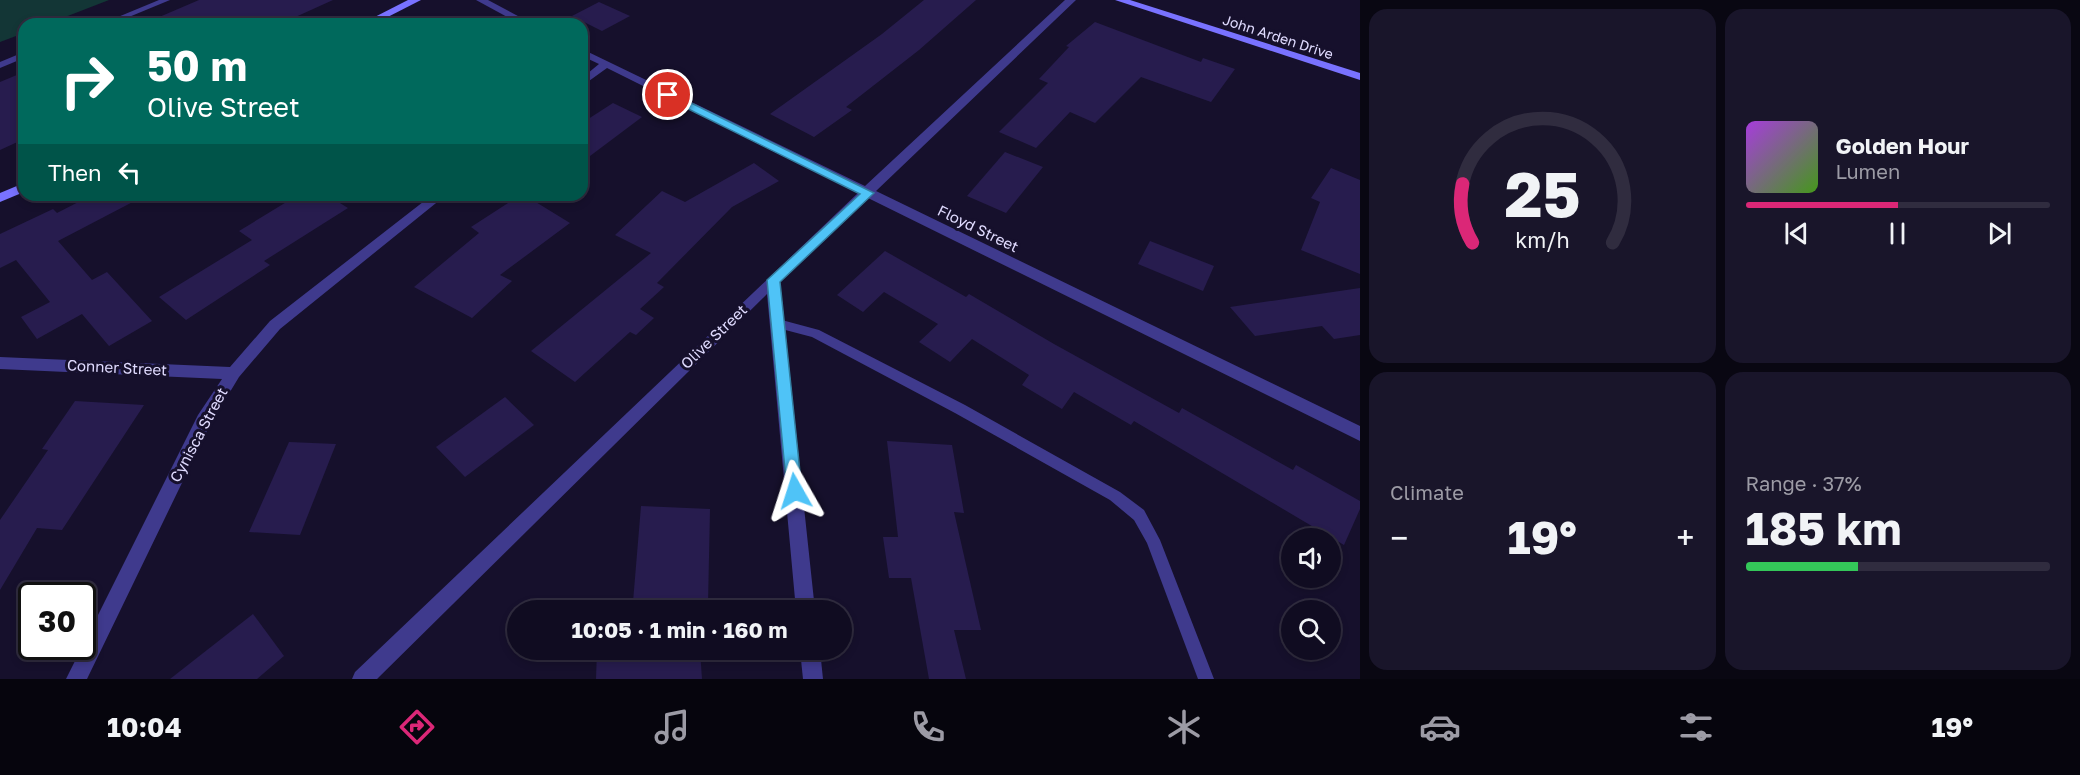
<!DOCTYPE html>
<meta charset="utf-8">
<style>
body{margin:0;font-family:"Golos Text",sans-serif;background:#19152a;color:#f1f3f6;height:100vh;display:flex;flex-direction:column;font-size:22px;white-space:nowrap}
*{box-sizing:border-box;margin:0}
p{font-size:20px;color:#9c9ba5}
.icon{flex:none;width:33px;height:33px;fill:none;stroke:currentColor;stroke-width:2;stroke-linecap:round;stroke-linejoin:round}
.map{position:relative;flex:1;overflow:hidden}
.side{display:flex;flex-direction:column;gap:9px;padding:9px;background:#090712;width:720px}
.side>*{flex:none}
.hud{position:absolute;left:18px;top:18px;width:570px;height:183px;border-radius:18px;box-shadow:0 3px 9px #0003,0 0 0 2px #302c3f;background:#00695c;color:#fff;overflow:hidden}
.buttons{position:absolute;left:1281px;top:528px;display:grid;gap:12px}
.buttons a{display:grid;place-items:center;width:60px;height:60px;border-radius:50%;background:#100c21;box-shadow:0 3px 9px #0003,0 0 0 2px #302c3f;font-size:30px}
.speed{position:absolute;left:18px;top:582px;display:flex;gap:12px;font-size:30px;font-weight:700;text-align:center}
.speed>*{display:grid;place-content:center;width:78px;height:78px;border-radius:50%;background:#100c21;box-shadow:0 3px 9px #0003,0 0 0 2px #302c3f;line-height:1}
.speed .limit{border:3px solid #111;border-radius:9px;background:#fff;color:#111}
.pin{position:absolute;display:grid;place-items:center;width:51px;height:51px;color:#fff;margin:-26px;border:3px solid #fff;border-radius:50%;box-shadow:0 2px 6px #0007}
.me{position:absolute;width:66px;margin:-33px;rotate:354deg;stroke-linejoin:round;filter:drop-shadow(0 0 4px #0008)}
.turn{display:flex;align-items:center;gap:21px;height:126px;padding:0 30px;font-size:27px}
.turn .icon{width:78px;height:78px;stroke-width:2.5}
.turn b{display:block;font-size:42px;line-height:51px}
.then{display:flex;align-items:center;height:57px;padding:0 30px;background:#0003;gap:12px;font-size:22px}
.big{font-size:45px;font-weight:700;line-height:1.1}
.side .tile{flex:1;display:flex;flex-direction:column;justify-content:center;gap:9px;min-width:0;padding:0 21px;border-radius:18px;background:#19152a}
.side .dial{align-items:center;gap:0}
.dial svg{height:156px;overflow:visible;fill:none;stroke:#302c3f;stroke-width:7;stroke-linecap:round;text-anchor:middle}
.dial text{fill:#f1f3f6;stroke:none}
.song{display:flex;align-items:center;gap:18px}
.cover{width:72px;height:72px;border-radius:9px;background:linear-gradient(135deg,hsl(280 70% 55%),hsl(100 70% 35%))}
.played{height:6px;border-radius:3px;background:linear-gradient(90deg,#db2777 50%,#302c3f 50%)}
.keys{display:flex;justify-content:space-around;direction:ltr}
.heat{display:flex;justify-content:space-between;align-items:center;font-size:33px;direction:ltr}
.charge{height:9px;border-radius:4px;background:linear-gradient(90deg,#34c759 37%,#302c3f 0)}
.side .tiles{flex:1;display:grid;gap:9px;grid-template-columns:repeat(2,1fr)}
.trip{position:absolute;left:507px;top:600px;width:345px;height:60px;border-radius:30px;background:#100c21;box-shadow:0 3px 9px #0003,0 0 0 2px #302c3f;font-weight:700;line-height:60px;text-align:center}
.tabs{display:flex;height:96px;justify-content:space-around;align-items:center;background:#06050d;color:#9c9ba5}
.tabs .icon{width:42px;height:42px}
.tabs .selected{color:#db2777}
.tabs b{font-size:27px;color:#f1f3f6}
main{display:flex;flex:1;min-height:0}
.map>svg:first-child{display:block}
.green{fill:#133636}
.building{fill:#271c4e}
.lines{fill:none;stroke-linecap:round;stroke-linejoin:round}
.lane{fill:#3f3a8d;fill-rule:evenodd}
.street{fill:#3f3a8d;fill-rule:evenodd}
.secondary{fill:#7972ff;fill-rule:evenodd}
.route{fill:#4fc3f7;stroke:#337fa1;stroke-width:1.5}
.labels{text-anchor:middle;stroke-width:6;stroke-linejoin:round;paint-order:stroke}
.far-street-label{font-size:14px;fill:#e0dbff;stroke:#16102c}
.street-label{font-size:15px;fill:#e0dbff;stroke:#16102c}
</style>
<main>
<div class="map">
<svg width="1360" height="679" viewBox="0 0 1360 679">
<rect width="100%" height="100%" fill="#16102c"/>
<!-- green -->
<path class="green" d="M 0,0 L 109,0 L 47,24 L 24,24 L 24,33 L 0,42 Z"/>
<!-- building -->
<g class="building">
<path d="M 199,0 L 333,0 L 280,24 L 143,24 Z"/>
<path d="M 924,0 L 976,0 L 919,50 L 846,107 L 852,110 L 814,137 L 770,114 L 882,34 Z"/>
<path d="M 599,2 L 630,16 L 602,31 L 572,16 Z"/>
<path d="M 1095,22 L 1201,62 L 1203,58 L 1235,69 L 1211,102 L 1141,77 L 1095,123 L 1070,112 L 1036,148 L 999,132 L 1048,83 L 1039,79 L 1069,47 L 1066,46 Z"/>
<path d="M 24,72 L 24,139 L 0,150 L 0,82 Z"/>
<path d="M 613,103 L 642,117 L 582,162 L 582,123 Z"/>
<path d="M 1005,152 L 1043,167 L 1006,213 L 967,196 Z"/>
<path d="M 754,163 L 779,181 L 732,207 L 657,283 L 664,287 L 640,309 L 654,318 L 636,335 L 630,332 L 575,382 L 531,351 L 651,253 L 615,235 L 662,191 L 685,202 Z"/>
<path d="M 1331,168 L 1360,180 L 1360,274 L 1301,250 L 1320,202 L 1311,198 Z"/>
<path d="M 92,195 L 146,195 L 58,241 L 92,280 L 107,272 L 152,321 L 109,346 L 82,314 L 37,339 L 21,317 L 50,302 L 16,260 L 0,268 L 0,234 L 53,209 L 57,213 Z"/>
<path d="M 298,195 L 327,195 L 348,208 L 264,261 L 270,265 L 186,320 L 159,297 L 252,240 L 239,231 Z"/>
<path d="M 519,196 L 526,196 L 570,223 L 500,275 L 512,281 L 472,318 L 414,287 L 479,233 L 471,227 Z"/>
<path d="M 1150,241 L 1214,266 L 1203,291 L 1138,264 Z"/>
<path d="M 885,251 L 966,297 L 969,294 L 1054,344 L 1179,413 L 1182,408 L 1293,470 L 1296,465 L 1360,501 L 1360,509 L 1344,545 L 1134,421 L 1131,425 L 1074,392 L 1062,409 L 1022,385 L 1029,375 L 972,339 L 950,362 L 919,342 L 938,324 L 884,292 L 863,312 L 837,295 Z"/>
<path d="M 1360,288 L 1360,335 L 1334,339 L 1322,326 L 1255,336 L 1230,307 Z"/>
<path d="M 505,397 L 534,425 L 465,477 L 436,447 Z"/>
<path d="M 75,401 L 144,405 L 62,530 L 37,528 L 0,590 L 0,520 L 48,450 L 42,449 Z"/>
<path d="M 887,441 L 952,445 L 964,513 L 954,512 L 981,630 L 954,630 L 966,679 L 929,679 L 911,578 L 889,578 L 883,537 L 898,537 Z"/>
<path d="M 289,442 L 336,444 L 300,535 L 249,532 Z"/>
<path d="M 641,506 L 710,509 L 708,604 L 633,602 Z"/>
<path d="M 253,614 L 284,656 L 257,679 L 170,679 Z"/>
<path d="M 597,650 L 700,650 L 702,679 L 596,679 Z"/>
</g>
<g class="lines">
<!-- lane -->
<g class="lane">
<path d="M 159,0 L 170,0 L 112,24 L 101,24 Z"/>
<path d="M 24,52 L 24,58 L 0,68 L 0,62 Z"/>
<path d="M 778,319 L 819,330 L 965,405 L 1120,492 L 1144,510 L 1160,540 L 1214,679 L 1198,679 L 1147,543 L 1134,520 L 1110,500 L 955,413 L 812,337 L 774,327 L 772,324 Z"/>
</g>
<!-- street -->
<g class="street">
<path d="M 476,0 L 488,0 L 533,24 L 520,24 Z"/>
<path d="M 1065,0 L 1076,0 L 876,191 L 1360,426 L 1360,441 L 868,198 L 780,282 L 815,610 L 796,610 L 767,294 L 377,679 L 352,679 L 355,672 L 858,193 L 607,68 L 582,86 L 582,78 L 599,64 L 582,56 L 582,49 L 865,186 Z"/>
<path d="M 432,195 L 446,195 L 280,329 L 239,377 L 210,425 L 87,679 L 66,679 L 198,415 L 222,379 L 0,369 L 0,357 L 230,367 L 270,321 Z"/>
<path d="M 800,650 L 820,650 L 823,679 L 803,679 Z"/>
</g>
<!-- secondary -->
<g class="secondary">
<path d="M 408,0 L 421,0 L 374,24 L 361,24 Z"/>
<path d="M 1115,0 L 1130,0 L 1360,73 L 1360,80 Z"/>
<path d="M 24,183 L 24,192 L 0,202 L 0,193 Z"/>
</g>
</g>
<!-- route -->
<path class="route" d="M 664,93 L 671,93 L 874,193 L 780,282 L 802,491 L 800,496 L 795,498 L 789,496 L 787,491 L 767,280 L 860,194 L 664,97 Z"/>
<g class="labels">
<!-- far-street labels -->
<g class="far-street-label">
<text transform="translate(1278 37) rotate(18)" y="5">John Arden Drive</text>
</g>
<!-- street labels -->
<g class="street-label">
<text transform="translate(978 229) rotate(26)" y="5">Floyd Street</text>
<text transform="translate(714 337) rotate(-44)" y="5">Olive Street</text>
<text transform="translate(117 368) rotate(3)" y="5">Conner Street</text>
<text transform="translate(199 435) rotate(-62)" y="5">Cynisca Street</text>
</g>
</g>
</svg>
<div class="buttons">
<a><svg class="icon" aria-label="sound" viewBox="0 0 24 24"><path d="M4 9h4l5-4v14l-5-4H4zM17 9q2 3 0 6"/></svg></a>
<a><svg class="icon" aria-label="search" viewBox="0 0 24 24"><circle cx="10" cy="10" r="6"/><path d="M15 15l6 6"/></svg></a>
</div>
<div class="speed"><div class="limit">30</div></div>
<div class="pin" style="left:668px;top:95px;background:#d93025"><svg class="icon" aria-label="arrive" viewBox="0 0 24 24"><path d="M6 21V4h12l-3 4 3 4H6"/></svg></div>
<svg class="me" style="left:795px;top:491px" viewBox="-20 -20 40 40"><path d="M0-17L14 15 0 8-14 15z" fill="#4fc3f7" stroke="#fff" stroke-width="4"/></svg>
<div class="trip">10:05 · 1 min · 160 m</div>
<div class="hud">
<div class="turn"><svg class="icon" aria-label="right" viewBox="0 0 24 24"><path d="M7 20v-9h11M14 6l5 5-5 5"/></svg><div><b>50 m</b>Olive Street</div></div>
<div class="then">Then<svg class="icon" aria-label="left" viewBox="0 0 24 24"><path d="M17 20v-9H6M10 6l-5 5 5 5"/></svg></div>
</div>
</div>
<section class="side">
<div class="tiles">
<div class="tile dial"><svg viewBox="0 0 100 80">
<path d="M14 69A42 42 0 1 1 86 69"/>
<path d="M14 69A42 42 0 0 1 9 39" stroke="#db2777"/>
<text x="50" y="56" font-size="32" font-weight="700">25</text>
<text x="50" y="72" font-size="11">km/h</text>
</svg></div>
<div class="tile">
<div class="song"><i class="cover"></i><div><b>Golden Hour</b><p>Lumen</p></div></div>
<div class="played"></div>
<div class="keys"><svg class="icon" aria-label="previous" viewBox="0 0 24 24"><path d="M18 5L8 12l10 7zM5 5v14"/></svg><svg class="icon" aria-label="pause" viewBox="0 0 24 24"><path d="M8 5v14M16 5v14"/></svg><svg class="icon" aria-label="next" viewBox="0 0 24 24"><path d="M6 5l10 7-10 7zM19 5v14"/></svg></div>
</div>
<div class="tile"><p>Climate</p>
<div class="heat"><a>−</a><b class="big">19°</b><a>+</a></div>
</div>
<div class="tile"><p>Range · 37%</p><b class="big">185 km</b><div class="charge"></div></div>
</div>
</section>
</main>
<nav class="tabs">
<b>10:04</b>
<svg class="icon selected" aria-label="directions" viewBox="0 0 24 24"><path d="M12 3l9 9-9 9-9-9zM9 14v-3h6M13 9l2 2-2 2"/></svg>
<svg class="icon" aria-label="music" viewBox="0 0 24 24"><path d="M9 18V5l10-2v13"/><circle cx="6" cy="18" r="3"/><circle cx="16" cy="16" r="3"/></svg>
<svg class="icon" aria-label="phone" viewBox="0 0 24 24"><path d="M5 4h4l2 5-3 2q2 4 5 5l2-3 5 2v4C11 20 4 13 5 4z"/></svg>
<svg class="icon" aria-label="climate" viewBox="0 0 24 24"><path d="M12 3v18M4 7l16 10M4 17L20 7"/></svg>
<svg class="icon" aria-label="car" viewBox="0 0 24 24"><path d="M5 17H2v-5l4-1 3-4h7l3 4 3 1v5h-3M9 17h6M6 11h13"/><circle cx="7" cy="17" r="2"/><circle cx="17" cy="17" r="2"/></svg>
<svg class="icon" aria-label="filters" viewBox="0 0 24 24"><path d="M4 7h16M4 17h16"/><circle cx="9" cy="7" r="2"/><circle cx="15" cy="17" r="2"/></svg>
<b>19°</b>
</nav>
